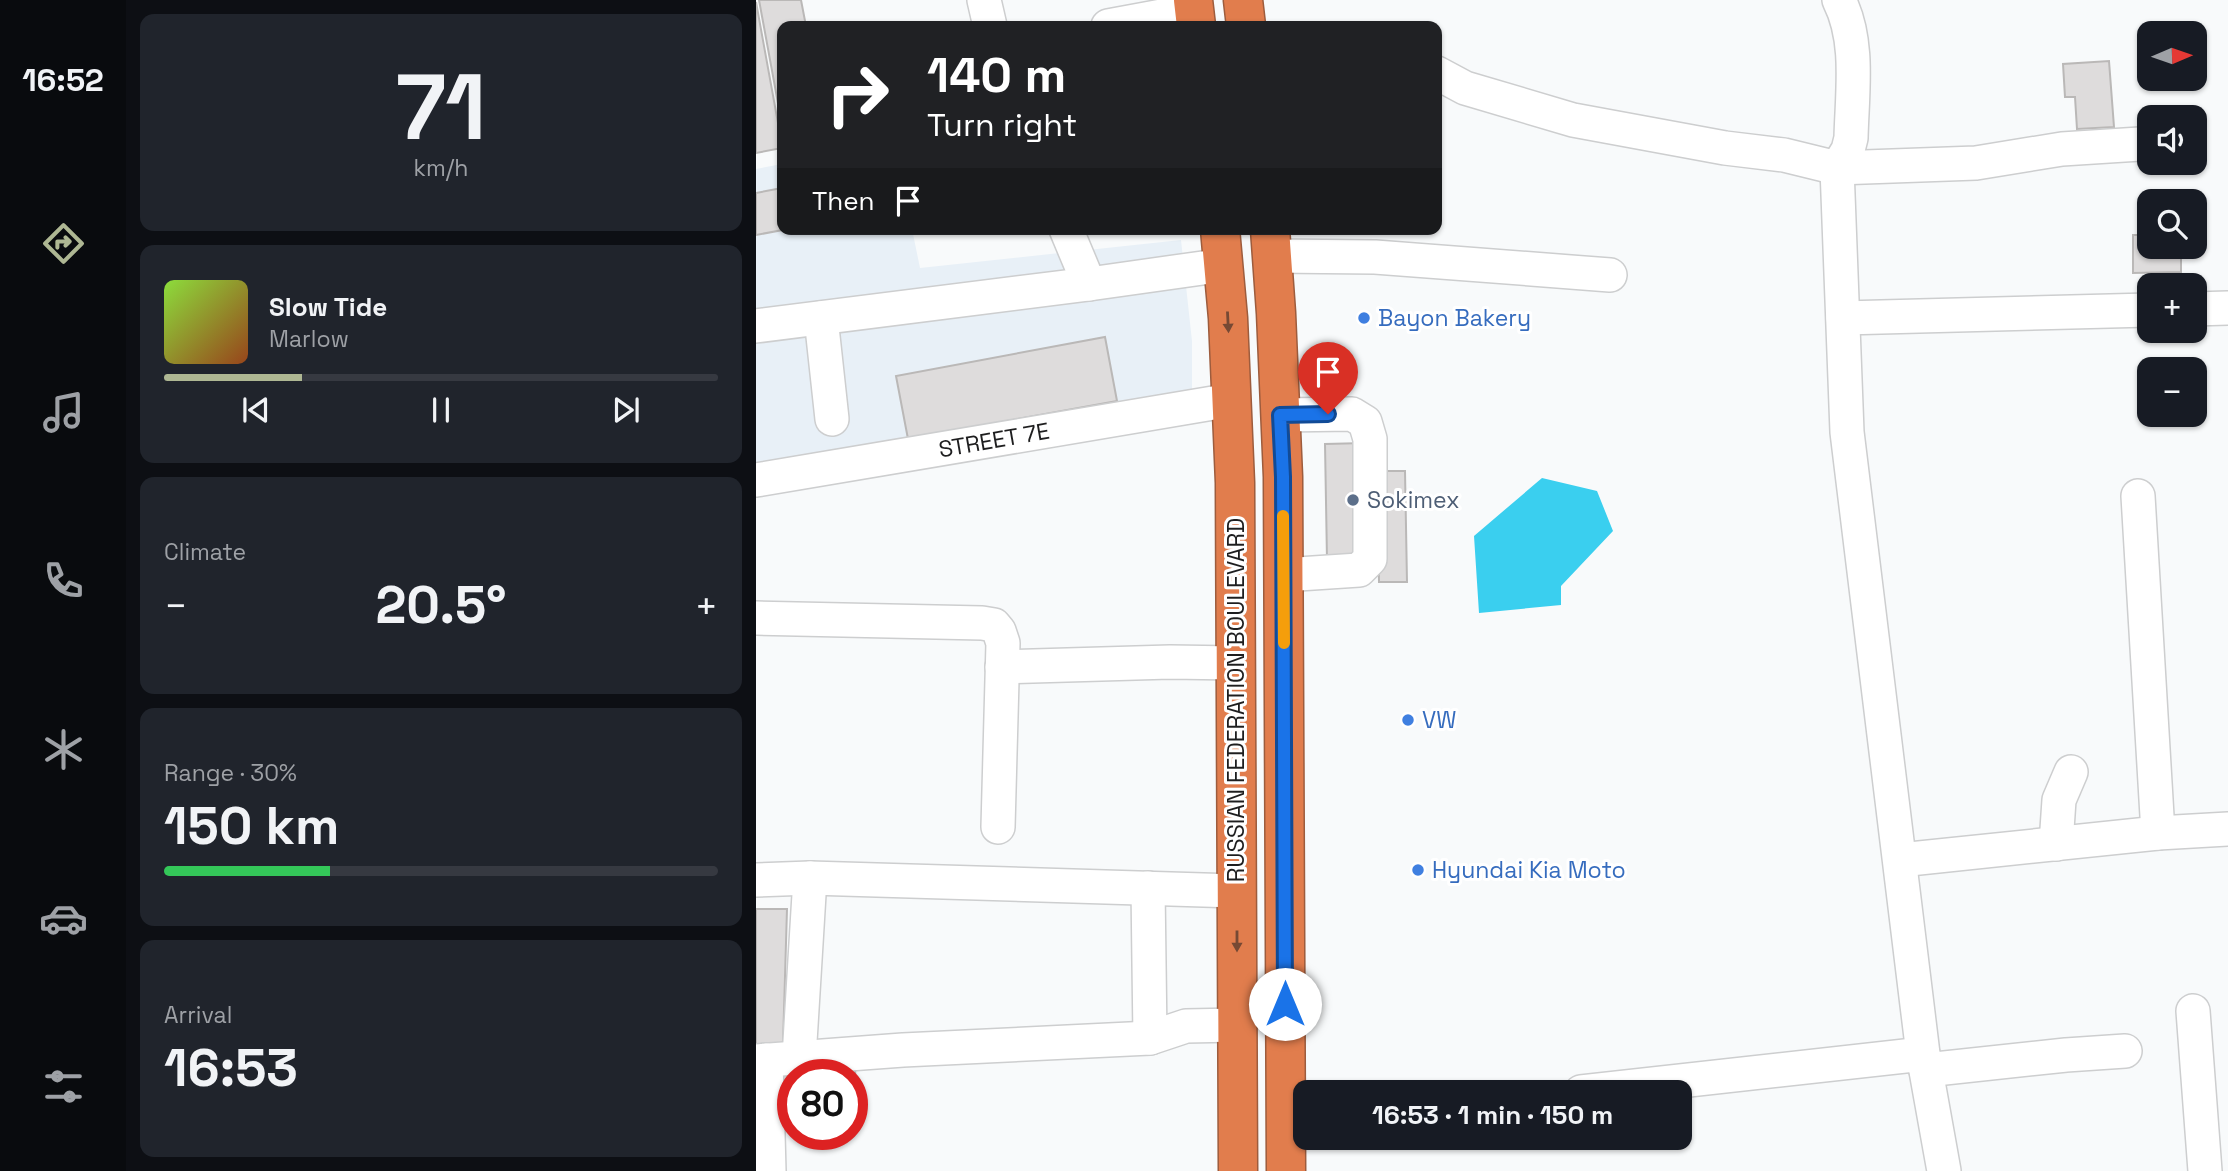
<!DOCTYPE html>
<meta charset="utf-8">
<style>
body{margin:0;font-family:"Space Grotesk",sans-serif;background:#20242c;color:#f1f3f6;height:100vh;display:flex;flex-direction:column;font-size:26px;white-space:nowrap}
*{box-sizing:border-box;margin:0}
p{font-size:23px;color:#9ea1a6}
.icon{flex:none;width:38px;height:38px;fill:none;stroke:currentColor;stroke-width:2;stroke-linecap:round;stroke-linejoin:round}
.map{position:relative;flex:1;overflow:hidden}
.sheet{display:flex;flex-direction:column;gap:14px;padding:14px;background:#0d0f14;width:630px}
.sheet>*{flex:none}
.hud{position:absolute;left:21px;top:21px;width:665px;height:214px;border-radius:14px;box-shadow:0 2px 5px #0004;background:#202124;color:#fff;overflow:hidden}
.needle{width:46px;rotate:88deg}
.buttons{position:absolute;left:1381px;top:21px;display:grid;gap:14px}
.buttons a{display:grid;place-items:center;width:70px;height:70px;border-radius:14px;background:#171b24;box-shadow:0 2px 5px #0004;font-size:35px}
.speed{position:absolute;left:21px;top:1059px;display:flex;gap:14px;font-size:35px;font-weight:700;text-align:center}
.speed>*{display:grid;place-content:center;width:91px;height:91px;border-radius:50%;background:#171b24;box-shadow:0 2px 5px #0004;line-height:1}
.speed .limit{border:10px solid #d22;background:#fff;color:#111}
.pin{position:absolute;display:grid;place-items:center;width:60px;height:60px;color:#fff;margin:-72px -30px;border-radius:50% 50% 50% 0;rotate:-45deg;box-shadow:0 0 7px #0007}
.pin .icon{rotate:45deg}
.me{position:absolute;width:77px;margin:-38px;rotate:0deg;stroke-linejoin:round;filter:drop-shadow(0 0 5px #0008)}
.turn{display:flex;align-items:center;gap:24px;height:147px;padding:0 35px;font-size:32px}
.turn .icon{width:91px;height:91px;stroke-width:2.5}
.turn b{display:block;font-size:49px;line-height:60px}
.then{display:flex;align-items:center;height:66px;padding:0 35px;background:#0003;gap:14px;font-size:26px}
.big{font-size:52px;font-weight:600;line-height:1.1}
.sheet .widget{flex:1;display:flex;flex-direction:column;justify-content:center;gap:10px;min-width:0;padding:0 24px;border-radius:14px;background:#20242c}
.sheet .dial{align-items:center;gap:0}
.dial b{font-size:91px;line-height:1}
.song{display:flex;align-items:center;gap:21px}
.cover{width:84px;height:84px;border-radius:10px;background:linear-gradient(135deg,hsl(90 70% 55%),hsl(20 70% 35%))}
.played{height:7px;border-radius:4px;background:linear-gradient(90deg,#aeb793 25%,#363941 25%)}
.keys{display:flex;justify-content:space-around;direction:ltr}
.heat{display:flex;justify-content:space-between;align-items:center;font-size:38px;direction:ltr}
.charge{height:10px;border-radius:5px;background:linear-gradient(90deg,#34c759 30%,#363941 0)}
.trip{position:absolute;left:537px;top:1080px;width:399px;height:70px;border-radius:14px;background:#171b24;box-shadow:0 2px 5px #0004;font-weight:600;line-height:70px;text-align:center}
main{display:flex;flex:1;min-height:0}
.menu{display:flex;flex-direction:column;width:126px;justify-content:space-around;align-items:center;background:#090b0e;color:#9ea1a6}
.menu .icon{width:49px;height:49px}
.menu .selected{color:#aeb793}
.menu b{font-size:32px;color:#f1f3f6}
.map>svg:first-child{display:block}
.built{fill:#e8f0f7}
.water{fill:#3acfef}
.building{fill:#dedcdc;stroke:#bab8b7;stroke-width:2}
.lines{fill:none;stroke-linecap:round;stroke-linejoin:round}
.minor-casing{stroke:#cdcecf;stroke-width:36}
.highway-casing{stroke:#9d5c3d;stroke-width:41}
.minor{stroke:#fff;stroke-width:33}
.highway{stroke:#e17d4d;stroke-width:38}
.oneway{fill:#764934}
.route-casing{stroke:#114b97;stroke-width:18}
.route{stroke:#1a73e8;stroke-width:12}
.slow{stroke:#f59e0b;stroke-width:12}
.shop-dot{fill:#3f7fe0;stroke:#fff;stroke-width:2.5}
.service-dot{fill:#5c6f8a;stroke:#fff;stroke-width:2.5}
.labels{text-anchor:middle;stroke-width:6;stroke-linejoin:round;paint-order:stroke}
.shop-label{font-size:23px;fill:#366cbe;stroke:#fff;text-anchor:start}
.street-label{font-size:23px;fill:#1e1e1f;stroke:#fff}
.service-label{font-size:23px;fill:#4e5e75;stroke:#fff;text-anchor:start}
</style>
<main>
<nav class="menu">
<b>16:52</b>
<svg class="icon selected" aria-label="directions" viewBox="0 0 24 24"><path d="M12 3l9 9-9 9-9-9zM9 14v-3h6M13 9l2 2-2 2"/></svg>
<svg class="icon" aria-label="music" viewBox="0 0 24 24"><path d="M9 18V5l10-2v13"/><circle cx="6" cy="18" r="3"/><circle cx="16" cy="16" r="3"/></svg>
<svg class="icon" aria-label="phone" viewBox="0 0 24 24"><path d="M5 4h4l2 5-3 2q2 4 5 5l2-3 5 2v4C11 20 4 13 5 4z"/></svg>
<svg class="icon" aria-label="climate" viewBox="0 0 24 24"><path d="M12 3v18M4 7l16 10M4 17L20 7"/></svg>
<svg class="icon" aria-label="car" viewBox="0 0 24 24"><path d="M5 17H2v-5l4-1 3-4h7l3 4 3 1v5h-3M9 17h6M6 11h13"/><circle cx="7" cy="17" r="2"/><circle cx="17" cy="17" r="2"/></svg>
<svg class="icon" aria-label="filters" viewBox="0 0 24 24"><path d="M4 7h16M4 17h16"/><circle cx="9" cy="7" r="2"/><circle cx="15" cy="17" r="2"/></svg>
</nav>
<section class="sheet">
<div class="widget dial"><b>71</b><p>km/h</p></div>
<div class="widget">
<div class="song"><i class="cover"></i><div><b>Slow Tide</b><p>Marlow</p></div></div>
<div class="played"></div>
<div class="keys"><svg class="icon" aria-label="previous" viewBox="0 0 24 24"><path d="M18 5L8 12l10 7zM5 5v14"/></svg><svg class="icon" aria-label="pause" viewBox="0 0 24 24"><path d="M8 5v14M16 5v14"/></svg><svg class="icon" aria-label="next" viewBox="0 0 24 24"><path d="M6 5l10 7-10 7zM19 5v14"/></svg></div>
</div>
<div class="widget"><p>Climate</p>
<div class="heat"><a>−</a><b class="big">20.5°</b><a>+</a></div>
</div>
<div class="widget"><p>Range · 30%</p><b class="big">150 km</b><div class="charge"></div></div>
<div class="widget"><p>Arrival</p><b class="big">16:53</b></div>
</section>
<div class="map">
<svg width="1472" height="1171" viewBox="0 0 1472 1171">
<rect width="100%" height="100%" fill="#f8fafb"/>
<!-- built -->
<path class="built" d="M 26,164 L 26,229 L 156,229 L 164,268 L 425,240 L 436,341 L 436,401 L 0,467 L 0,169 Z"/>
<!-- water -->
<path class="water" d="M 786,478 L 841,491 L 857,531 L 805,586 L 805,605 L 723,613 L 718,536 Z"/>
<!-- building -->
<g class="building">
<path d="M 3,0 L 45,0 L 50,26 L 26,26 L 26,125 Z"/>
<path d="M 0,2 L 26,145 L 26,148 L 0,153 Z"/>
<path d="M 1353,61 L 1358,127 L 1321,129 L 1319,97 L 1309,97 L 1307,64 Z"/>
<path d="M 26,188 L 26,229 L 32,229 L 0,235 L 0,193 Z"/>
<path d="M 1377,235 L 1393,235 L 1393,247 L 1425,247 L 1425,272 L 1377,273 Z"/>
<path d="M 349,337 L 361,401 L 152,439 L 140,376 Z"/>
<path d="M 609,443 L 612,559 L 571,560 L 569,444 Z"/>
<path d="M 621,471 L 649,471 L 651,582 L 623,582 Z"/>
<path d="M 0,909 L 31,909 L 27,1044 L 0,1044 Z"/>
<path d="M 99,1068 L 101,1114 L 96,1114 L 96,1074 L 37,1074 L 37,1116 L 22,1116 L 11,1071 Z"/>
</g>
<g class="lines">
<!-- minor casing -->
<g class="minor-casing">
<g id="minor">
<path d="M 228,0 L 234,26"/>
<path d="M 1083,0 C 1104,41 1096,93 1095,138 L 1092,150 L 1081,168 L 1091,432 L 1167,1054 L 1188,1171"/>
<path d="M 352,26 L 438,10"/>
<path d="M 681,73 L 709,88 L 817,120 L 969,148 L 1028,155 L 1081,168 L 1220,163 L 1306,149 L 1384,144"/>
<path d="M 310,229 L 333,284"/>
<path d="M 517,256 L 619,257 L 854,275"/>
<path d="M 1438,309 L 1472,308"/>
<path d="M 65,318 L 76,419"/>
<path d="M 1087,318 L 1393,310"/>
<path d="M 0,326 L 333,284 L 468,265"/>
<path d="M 524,415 L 596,414 L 609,422 L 614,439 L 614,559 L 603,570 L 527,575"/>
<path d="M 0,480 L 475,400"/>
<path d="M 1382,496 L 1402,833"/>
<path d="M 0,618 L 226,623 L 238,625 L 243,631 L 247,643 L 242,827"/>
<path d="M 246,667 L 414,662 L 480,663"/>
<path d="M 1300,844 L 1303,800 L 1315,772"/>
<path d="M 1144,860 L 1402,833 L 1472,829"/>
<path d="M 0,880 L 54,878 L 480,891"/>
<path d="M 392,888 L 394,1038"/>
<path d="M 1437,1011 L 1449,1171"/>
<path d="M 43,1058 L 54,878"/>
<path d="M 10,1060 L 13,1171"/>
<path d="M 0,1061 L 147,1050 L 394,1038 L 430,1026 L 481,1025"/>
<path d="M 1170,1070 L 1310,1055 L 1369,1051"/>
<path d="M 825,1092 L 1167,1054"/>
</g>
</g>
<!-- highway casing -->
<g class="highway-casing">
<g id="highway">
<path d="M 437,0 L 440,26"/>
<path d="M 487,0 L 490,26"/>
<path d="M 464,229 L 472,318 L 479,483 L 482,1171"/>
<path d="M 514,229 L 520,313 L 527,477 L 530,1171"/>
</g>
</g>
<!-- minor -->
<use href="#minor" class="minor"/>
<!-- highway -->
<use href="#highway" class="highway"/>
</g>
<!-- one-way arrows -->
<defs><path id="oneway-solid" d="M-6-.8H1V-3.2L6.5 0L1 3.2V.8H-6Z" transform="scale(1.75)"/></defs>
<g class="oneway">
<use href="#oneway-solid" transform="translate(472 322) rotate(87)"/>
<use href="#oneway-solid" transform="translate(481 941) rotate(90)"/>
</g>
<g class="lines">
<!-- route casing -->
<g class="route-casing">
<path id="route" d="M 529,1004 L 527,477 L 524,415 L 572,414"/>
</g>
<!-- route -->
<use href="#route" class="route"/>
<!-- slow -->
<path class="slow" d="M 527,516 L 528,643"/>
</g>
<!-- markers -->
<g class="shop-dot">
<circle cx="608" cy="318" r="7"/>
<circle cx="652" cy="720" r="7"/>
<circle cx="662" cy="870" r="7"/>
</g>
<circle class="service-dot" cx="597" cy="500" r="7"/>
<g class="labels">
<!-- shop labels -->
<g class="shop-label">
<text x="622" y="326">Bayon Bakery</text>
<text x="666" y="728">VW</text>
<text x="676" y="878">Hyundai Kia Moto</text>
</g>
<!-- street labels -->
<g class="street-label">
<text transform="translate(238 440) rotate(-10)" y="8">STREET 7E</text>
<text transform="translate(480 700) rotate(-90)" y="8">RUSSIAN FEDERATION BOULEVARD</text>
</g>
<!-- service labels -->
<g class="service-label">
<text x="611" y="508">Sokimex</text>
</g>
</g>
</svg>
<div class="buttons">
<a><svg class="needle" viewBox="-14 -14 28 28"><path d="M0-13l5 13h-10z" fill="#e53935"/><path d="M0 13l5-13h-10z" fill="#9ea1a6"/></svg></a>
<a><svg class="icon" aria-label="sound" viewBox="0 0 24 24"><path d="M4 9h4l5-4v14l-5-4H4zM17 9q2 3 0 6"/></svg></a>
<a><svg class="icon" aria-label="search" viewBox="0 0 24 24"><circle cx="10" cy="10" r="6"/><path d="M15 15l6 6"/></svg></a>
<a>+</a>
<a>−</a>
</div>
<div class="speed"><div class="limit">80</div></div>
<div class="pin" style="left:572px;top:414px;background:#d93025"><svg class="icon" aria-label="arrive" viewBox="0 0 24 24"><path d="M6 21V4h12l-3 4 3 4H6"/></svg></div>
<svg class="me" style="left:529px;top:1004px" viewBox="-20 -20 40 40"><circle r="19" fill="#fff"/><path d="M0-13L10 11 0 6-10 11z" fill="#1a73e8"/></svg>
<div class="trip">16:53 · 1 min · 150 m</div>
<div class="hud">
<div class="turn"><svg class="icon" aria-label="right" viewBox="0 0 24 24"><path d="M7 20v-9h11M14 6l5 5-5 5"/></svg><div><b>140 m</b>Turn right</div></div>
<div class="then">Then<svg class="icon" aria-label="arrive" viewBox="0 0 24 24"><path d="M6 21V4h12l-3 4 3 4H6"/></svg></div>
</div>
</div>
</main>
